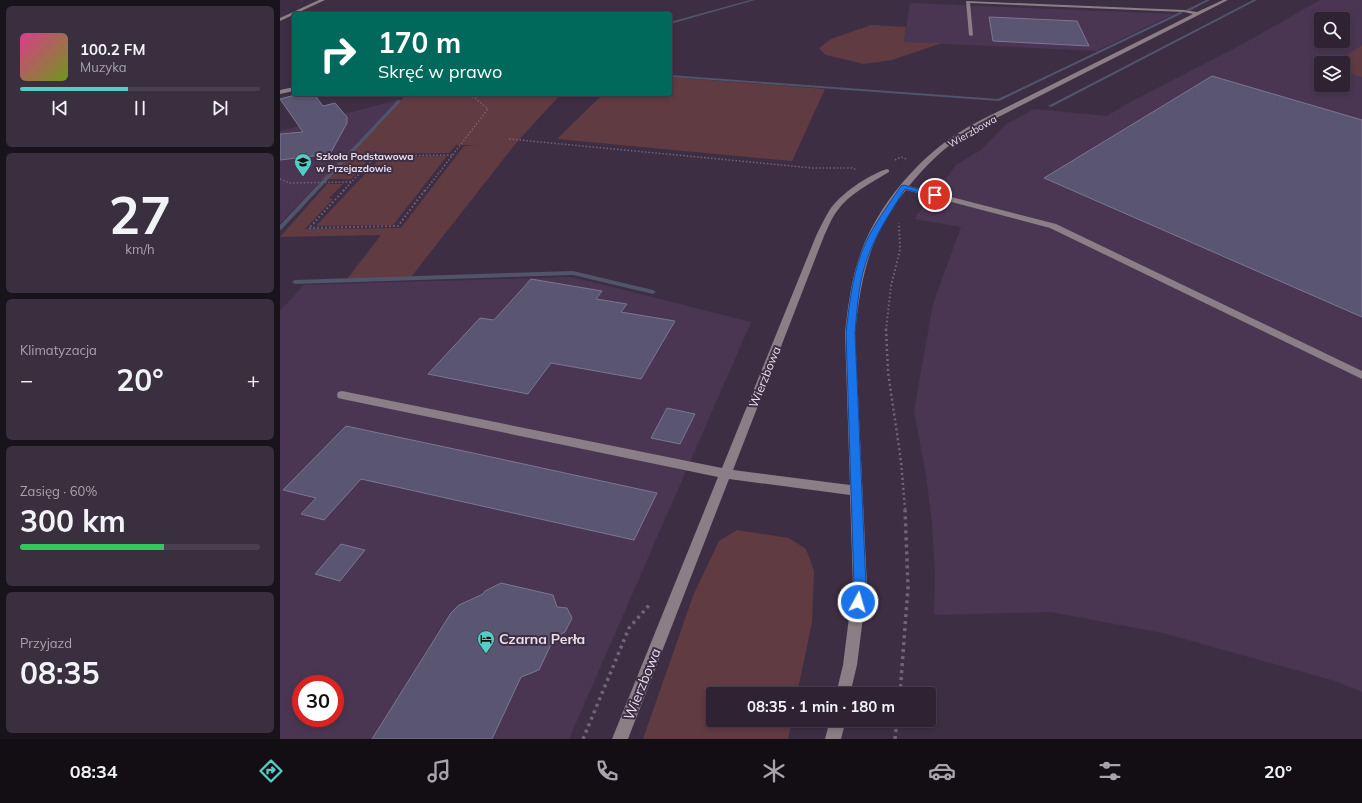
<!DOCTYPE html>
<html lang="pl">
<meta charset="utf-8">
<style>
body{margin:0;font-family:Mulish,sans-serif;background:#3a2f3f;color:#f1f3f6;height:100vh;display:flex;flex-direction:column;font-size:15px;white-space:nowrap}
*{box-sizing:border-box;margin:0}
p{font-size:13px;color:#a7a4ac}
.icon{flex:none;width:22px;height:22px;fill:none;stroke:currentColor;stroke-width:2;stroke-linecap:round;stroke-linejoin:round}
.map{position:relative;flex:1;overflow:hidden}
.panel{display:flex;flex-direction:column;gap:6px;padding:6px;background:#19131c;width:280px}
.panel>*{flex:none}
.hud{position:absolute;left:12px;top:12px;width:380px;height:84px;border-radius:4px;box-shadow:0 2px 6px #0003,0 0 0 1px #493f4e;background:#00695c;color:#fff;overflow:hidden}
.controls{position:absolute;left:1034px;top:12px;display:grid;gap:8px}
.controls a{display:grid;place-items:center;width:36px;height:36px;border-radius:4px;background:#2e2233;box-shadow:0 2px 6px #0003,0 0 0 1px #493f4e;font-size:20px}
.speed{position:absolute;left:12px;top:675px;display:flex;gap:8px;font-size:20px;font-weight:700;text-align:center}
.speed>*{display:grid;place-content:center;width:52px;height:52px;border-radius:50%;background:#2e2233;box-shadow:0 2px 6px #0003,0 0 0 1px #493f4e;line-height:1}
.speed .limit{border:6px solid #d22;background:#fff;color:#111}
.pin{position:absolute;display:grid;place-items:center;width:34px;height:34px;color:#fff;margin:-17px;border:2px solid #fff;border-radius:50%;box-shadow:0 1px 4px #0007}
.me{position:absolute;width:44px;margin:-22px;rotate:6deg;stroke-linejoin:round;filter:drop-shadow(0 0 3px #0008)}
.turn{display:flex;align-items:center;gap:14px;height:84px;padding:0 20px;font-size:18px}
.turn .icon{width:52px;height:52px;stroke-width:2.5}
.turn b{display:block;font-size:28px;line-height:34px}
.big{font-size:30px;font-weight:700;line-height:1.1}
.panel .widget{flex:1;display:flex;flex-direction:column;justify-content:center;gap:6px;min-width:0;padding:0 14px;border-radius:6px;background:#3a2f3f}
.panel .dial{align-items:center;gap:0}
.dial b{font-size:52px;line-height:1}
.song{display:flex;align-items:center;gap:12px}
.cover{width:48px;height:48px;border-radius:6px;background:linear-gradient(135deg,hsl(330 70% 55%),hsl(80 70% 35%))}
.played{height:4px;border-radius:2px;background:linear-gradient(90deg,#54cdc6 45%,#493f4e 45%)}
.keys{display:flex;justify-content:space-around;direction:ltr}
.heat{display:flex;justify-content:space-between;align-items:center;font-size:22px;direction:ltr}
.charge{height:6px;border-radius:3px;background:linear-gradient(90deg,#34c759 60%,#493f4e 0)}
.trip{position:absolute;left:426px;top:687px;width:230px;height:40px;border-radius:4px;background:#2e2233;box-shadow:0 2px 6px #0003,0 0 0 1px #493f4e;font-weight:700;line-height:40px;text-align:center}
.tab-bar{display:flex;height:64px;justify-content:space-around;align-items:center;background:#120e14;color:#a7a4ac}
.tab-bar .icon{width:28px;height:28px}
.tab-bar .current{color:#54cdc6}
.tab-bar b{font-size:18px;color:#f1f3f6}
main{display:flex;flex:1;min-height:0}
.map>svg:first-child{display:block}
.built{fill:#4a3652;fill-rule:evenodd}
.green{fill:#603b42}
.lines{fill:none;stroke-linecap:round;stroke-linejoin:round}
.stream{fill:#50556c;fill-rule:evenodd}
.building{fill:#5a5672;stroke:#7a7693}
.path-far3{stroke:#726478;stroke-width:1.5;stroke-dasharray:1.5 2;stroke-linecap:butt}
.path-far2{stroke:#726478;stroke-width:2;stroke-dasharray:1.5 2.5;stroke-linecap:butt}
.path-far1{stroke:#726478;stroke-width:2.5;stroke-dasharray:2 3;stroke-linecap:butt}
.path{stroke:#726478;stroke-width:3.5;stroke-dasharray:3 4;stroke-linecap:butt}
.minor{fill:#8c7e86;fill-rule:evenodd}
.route{fill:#1a73e8;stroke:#114b97}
.labels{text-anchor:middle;stroke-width:4;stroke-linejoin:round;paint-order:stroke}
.far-street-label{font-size:10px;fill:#e7ddeb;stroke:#3e2e44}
.far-poi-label{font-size:10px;font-weight:bold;fill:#e7ddeb;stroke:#3e2e44;text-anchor:start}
.street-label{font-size:12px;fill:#e7ddeb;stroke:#3e2e44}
.near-poi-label{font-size:14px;font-weight:bold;fill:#e7ddeb;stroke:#3e2e44;text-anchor:start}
.near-street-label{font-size:14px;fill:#e7ddeb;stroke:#3e2e44}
</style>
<main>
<section class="panel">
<div class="widget">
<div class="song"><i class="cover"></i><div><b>100.2 FM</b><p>Muzyka</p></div></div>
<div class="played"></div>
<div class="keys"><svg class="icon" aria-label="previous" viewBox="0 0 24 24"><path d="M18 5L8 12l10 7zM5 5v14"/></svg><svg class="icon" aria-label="pause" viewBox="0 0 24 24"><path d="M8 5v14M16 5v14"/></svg><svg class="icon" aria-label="next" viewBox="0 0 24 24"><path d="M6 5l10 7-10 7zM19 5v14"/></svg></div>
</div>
<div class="widget dial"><b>27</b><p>km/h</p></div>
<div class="widget"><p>Klimatyzacja</p>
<div class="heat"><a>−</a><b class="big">20°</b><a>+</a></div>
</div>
<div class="widget"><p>Zasięg · 60%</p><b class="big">300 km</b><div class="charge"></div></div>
<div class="widget"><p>Przyjazd</p><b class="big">08:35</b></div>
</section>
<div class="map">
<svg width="1082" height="739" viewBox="0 0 1082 739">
<rect width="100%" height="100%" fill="#3e2e44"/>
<!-- built -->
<g class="built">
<path d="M 1040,0 L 1082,0 L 1082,45 L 1055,63 L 1041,63 L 1041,85 L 1063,85 L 1063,72 L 1082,77 L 1082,692 L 1055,681 L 883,633 L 771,612 L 654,615 L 655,579 L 652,522 L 646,475 L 634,411 L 653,304 L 681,227 L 634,219 L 664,183 L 663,182 L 676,165 L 701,150 L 726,124 L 755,109 L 827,116 L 850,102 L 961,45 ZM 1041,19 L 1063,19 L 1063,41 L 1041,41 Z"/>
<path d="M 630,3 L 894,14 L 816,51 L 624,42 Z"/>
<path d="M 121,99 L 0,223 L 0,131 Z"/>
<path d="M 292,277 L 471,322 L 289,739 L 0,739 L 0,311 L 24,285 ZM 21,684 L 55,684 L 55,718 L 21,718 Z"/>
</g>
<!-- green -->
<g class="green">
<path d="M 591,25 L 626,27 L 624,42 L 662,43 L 612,60 L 584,64 L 546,55 L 539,48 L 551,39 Z"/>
<path d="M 1082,45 L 1082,77 L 1063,72 L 1063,63 L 1055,63 Z"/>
<path d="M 390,77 L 545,89 L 512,161 L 277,139 L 323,94 L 390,94 Z"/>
<path d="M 127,94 L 281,94 L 236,143 L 131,277 L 67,279 L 101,235 L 0,237 L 47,184 L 63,184 L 49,198 L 53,199 L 25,229 L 120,228 L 120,229 L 184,146 L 197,145 L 176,145 L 169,153 L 94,154 L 71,179 L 41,179 Z"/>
<path d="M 167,156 L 113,225 L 36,226 L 101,157 Z"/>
<path d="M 457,530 L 509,538 L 526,549 L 534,571 L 532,622 L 517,694 L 433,694 L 433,720 L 512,720 L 508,739 L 363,739 L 413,596 L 439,541 Z"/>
</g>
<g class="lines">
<!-- stream -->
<g class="stream">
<path d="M 470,0 L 475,0 L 390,24 L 390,22 Z"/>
<path d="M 926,0 L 930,0 L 909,11 L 906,10 Z"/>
<path d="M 973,0 L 977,0 L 771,107 L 768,106 Z"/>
<path d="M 900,12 L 903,13 L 719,101 L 390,77 L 390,75 L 718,99 Z"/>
<path d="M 118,100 L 121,101 L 2,229 L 0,230 L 0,225 Z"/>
<path d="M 293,271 L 373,290 L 376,292 L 373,294 L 293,275 L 15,284 L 12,282 L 15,280 Z"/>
</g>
</g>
<!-- building -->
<g class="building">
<path d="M 709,17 L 797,21 L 809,46 L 713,41 Z"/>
<path d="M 932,76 L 1082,120 L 1082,317 L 764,178 Z"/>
<path d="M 19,94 L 34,94 L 43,106 L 55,103 L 67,117 L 67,123 L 50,154 L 0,160 L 0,134 L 23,132 L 0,99 Z"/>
<path d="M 251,279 L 322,291 L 316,299 L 347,304 L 341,312 L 395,321 L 361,379 L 271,363 L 248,394 L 148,374 L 200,318 L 214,320 Z"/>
<path d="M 387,408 L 415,414 L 400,444 L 371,438 Z"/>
<path d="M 66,426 L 193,453 L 377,493 L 354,540 L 81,479 L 44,520 L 21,514 L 36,498 L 3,490 Z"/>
<path d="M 61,544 L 85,550 L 60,581 L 35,574 Z"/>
<path d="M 221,583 L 273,595 L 277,607 L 287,608 L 292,618 L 285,632 L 274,638 L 259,670 L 241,677 L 212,739 L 92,739 L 171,613 L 179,605 L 203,594 L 205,591 Z"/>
</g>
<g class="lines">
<!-- path-far3 -->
<g class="path-far3">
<path d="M 178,94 L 187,94"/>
<path d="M 229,139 L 533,168 L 572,168 L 577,170"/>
<path d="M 615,160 L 621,157 L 626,159"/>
<path d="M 0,179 L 10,183 L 72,182"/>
<path d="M 63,191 L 96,156 L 172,155"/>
<path d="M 145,191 L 208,109 L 195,98 L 187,94"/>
</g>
<!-- path-far2 -->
<g class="path-far2">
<path d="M 64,190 L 29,228 L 118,226 L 145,190"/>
<path d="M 606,330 L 611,286 L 620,250 L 619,223"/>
</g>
<!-- path-far1 -->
<path class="path-far1" d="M 606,329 L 608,372 L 621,461 L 625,509"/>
<!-- path -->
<g class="path">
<path d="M 620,694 L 628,587 L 625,508"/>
<path d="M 303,739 L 349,628 L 371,603"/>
<path d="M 615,739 L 617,720"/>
</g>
<!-- minor -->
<g class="minor">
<path d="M 39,0 L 45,0 L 0,21 L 0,18 Z"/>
<path d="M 943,0 L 948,0 L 689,132 C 665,146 646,165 629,186 L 776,224 L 1082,371 L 1082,379 L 770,228 L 626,190 C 589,236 581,276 575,333 L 587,586 L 577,665 L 570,694 L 556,694 L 563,665 L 573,586 L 570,495 L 449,479 L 348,739 L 332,739 L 438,477 L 62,399 L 58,398 L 57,395 L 58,392 L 62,391 L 442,468 L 536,236 C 540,228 544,219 549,211 C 560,194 588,175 607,169 L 609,170 L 609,172 C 591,183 570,193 557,211 C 551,219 548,228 544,236 L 453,470 L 570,485 L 565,333 C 568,307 571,280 580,255 C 594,214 626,173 660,146 C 675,134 691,125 707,117 L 913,14 L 904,12 L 690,3 L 693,35 L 691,36 L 689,35 L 686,1 L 904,10 L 917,12 Z"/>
<path d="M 14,87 L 14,91 L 0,94 L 0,90 Z"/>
<path d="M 550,720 L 566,720 L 561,739 L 545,739 Z"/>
</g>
</g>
<!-- route -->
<path class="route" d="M 624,185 L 658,195 L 655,197 L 625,189 C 612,210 598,230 589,254 C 579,278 577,307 575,333 L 586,586 L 582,606 L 578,608 L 574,606 L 572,602 L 574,586 L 566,333 C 569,306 572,279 581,254 C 590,229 607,207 621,186 Z"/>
<!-- icons -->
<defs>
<g id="school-pin" transform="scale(0.9)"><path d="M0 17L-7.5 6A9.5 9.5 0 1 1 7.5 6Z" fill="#54cdc6" stroke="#3e2e44"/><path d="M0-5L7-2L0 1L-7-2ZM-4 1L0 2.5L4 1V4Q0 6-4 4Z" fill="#111"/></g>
<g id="hotel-pin" transform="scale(0.9)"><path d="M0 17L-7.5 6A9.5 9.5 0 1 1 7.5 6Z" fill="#54cdc6" stroke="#3e2e44"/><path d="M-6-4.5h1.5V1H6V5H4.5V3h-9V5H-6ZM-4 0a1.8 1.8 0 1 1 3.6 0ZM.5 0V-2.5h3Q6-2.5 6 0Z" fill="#111"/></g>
</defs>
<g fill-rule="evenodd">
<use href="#school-pin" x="23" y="162"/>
<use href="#hotel-pin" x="206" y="639"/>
</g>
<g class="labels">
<!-- far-street labels -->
<g class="far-street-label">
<text transform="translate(692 131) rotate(-30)" y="4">Wierzbowa</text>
</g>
<!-- far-poi labels -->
<g class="far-poi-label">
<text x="36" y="160">Szkoła Podstawowa<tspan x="36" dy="12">w Przejazdowie</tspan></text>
</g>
<!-- street labels -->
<g class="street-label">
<text transform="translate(485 377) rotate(-68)" y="4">Wierzbowa</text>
</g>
<!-- near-poi labels -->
<g class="near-poi-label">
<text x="219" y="644">Czarna Perła</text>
</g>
<!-- near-street labels -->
<g class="near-street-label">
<text transform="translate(362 684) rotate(-68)" y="5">Wierzbowa</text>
</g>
</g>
</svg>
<div class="controls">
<a><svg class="icon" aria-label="search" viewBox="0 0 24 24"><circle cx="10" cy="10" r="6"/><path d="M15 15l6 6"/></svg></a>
<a><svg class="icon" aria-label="layers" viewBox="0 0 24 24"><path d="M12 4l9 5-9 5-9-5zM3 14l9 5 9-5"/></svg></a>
</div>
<div class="speed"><div class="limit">30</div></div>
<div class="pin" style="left:655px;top:195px;background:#d93025"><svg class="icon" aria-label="arrive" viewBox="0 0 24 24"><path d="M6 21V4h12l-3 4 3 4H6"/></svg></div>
<svg class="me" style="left:578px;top:602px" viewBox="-20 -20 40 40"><circle r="17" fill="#1a73e8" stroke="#fff" stroke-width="3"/><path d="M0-11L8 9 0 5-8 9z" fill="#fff"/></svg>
<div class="trip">08:35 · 1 min · 180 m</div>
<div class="hud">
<div class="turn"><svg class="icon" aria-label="right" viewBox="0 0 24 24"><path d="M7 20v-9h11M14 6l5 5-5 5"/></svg><div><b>170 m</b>Skręć w prawo</div></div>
</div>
</div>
</main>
<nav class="tab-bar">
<b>08:34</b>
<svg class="icon current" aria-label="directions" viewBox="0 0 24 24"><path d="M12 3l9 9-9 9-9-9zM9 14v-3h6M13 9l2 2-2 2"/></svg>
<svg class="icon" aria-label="music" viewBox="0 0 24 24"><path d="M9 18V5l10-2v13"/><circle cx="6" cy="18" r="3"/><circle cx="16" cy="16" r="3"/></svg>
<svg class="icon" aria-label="phone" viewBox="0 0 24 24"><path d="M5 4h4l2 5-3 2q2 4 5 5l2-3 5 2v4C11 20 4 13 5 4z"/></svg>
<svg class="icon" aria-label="climate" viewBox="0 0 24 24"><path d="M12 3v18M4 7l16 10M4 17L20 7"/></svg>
<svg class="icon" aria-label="car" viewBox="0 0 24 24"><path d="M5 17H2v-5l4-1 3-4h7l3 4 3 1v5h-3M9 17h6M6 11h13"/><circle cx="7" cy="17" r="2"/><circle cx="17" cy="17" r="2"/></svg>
<svg class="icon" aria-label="filters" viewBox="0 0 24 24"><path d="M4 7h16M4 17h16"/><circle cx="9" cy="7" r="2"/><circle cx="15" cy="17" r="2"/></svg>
<b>20°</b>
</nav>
